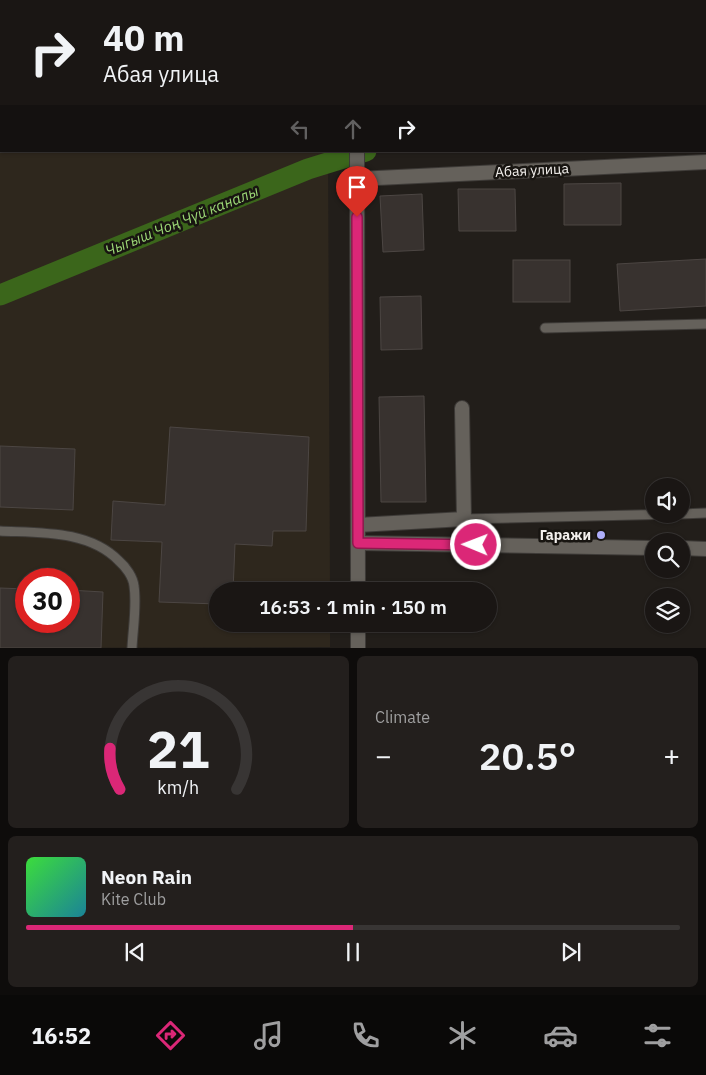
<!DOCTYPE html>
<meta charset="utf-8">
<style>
body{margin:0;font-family:"IBM Plex Sans",sans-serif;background:#231f1d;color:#f1f3f6;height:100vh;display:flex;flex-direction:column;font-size:19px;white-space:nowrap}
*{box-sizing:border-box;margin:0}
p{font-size:16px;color:#9f9fa0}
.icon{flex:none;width:28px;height:28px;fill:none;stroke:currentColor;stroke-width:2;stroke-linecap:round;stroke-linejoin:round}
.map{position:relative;height:648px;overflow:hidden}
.panel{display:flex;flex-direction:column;gap:8px;padding:8px;background:#0e0c0b;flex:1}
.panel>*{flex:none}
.guide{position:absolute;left:0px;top:0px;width:706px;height:152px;box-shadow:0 1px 4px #0004,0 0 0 1px #383534;background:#1a1614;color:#f1f3f6;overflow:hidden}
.buttons{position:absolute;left:645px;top:478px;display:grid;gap:10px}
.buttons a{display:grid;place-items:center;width:45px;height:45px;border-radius:50%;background:#1a1614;box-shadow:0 1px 4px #0004,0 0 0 1px #383534;font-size:25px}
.speed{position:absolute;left:15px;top:568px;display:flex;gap:10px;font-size:25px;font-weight:700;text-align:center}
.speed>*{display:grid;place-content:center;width:65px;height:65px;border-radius:50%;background:#1a1614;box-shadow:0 1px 4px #0004,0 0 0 1px #383534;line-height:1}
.speed .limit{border:8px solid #d22;background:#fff;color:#111}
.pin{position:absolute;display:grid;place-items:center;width:42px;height:42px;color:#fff;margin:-51px -21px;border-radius:50% 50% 50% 0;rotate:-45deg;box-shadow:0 0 5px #0007}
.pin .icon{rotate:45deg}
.me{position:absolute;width:55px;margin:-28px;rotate:271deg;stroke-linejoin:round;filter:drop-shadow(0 0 4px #0008)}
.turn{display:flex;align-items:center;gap:18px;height:105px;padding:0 20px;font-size:22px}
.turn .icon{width:65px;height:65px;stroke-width:2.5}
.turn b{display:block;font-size:35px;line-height:42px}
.lanes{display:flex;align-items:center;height:48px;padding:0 20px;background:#0003;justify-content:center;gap:25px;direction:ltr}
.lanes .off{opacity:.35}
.big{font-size:38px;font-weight:600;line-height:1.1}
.panel .tile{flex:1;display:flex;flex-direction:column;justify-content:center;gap:8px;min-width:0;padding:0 18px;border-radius:8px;background:#231f1d}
.panel .dial{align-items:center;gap:0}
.dial svg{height:130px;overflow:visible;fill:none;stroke:#383534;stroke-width:7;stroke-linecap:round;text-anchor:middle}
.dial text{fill:#f1f3f6;stroke:none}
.song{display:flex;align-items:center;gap:15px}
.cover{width:60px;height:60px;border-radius:8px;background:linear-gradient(135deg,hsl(120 70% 55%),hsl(190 70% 35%))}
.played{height:5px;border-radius:2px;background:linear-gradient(90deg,#db2777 50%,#383534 50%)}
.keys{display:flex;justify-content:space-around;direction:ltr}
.heat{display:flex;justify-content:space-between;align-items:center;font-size:28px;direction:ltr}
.panel .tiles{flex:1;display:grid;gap:8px;grid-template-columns:1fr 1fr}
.tile:last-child{grid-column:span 2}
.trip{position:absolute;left:209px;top:582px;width:288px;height:50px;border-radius:25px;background:#1a1614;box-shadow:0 1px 4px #0004,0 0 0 1px #383534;font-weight:600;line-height:50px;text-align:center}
.menu{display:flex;height:80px;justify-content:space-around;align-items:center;background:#0a0908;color:#9f9fa0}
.menu .icon{width:35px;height:35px}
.menu .on{color:#db2777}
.menu b{font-size:22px;color:#f1f3f6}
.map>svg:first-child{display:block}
.built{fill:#2e271d;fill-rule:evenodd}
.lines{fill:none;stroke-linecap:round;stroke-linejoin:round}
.canal{stroke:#3b661b;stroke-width:21}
.building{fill:#38322f;stroke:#4c4643}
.service-casing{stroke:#3e3b38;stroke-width:11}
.minor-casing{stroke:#3e3b38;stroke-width:16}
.tertiary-casing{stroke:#3e3b38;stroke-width:16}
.path{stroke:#83807c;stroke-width:3;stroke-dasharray:4 2.5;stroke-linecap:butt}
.service{stroke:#65615b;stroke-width:9}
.minor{stroke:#65615b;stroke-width:14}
.tertiary{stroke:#65615b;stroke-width:14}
.route-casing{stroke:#8e194d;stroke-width:12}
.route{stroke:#db2777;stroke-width:9}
.poi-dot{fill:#aeaefa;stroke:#181511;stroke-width:2}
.labels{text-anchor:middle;stroke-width:5;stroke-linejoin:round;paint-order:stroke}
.street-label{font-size:14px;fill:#f3f0ed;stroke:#181511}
.poi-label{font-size:14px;font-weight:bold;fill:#f3f0ed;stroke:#181511;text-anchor:end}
.water-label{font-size:15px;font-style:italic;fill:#9cd876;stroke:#181511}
</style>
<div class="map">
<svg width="706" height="648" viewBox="0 0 706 648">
<rect width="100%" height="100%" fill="#221e1a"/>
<!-- built -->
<path class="built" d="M 0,0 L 327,0 L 1,1 L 1,151 L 328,151 L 330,591 L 218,591 L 218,624 L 330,624 L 330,647 L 0,648 ZM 26,579 L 69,579 L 69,621 L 26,621 Z"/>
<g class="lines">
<!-- canal -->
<g class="canal">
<path d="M 705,120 L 706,120"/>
<path d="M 0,295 L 308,169 L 366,151"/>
</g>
</g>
<!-- building -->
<g class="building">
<path d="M 621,183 L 621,225 L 564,225 L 564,184 Z"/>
<path d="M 458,189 L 515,189 L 516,231 L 459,231 Z"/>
<path d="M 422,194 L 424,250 L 383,252 L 380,196 Z"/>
<path d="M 706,259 L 706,306 L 620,311 L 617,264 Z"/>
<rect x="513" y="260" width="57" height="42"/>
<path d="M 421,296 L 422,349 L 381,350 L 380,297 Z"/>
<path d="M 424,396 L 426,502 L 381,502 L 379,397 Z"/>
<path d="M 170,427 L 309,437 L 306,531 L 273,531 L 272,546 L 235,544 L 233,591 L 218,591 L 218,604 L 159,602 L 162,542 L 111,540 L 113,501 L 165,505 Z"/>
<path d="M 0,446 L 75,449 L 73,510 L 0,507 Z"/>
<path d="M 0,588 L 26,589 L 26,621 L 69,621 L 69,590 L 103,592 L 101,648 L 0,648 Z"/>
</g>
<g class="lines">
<!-- service casing -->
<g class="service-casing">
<g id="service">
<path d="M 705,85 L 706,85"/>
<path d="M 545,328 L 706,324"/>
<path d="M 681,514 L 706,513"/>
<path d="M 464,519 L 677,514"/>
<path d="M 0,531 C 40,533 89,530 119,561 C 126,567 133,577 134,586 C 137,605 133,628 132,648"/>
</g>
</g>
<!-- minor casing -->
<g class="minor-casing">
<g id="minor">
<path d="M 357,179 L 706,162"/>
<path d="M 358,525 L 464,519 L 462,408"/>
<path d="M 358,543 L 654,548"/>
<path d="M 681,548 L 706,549"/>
</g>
</g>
<!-- tertiary casing -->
<g class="tertiary-casing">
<g id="tertiary">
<path d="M 357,0 L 357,1"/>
<path d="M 357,151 L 358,591"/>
<path d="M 358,624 L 358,648"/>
</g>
</g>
<!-- path -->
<path class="path" d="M 705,18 L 706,18"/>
<!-- service -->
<use href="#service" class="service"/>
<!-- minor -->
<use href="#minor" class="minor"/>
<!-- tertiary -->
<use href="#tertiary" class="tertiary"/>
</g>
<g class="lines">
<!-- route casing -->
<g class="route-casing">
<path id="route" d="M 357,217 L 358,543 L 476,545"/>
</g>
<!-- route -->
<use href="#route" class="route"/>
</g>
<!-- markers -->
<circle class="poi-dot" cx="601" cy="535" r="5"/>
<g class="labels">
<!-- street labels -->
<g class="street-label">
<text transform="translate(532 170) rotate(-3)" y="5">Абая улица</text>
</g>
<!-- poi labels -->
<g class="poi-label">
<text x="591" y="540">Гаражи</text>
</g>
<!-- water labels -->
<g class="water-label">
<text transform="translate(182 221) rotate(-22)" y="5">Чыгыш Чоң Чүй каналы</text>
</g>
</g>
</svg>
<div class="buttons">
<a><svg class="icon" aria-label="sound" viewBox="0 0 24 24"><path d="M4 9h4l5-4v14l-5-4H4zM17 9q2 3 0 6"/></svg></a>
<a><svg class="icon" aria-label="search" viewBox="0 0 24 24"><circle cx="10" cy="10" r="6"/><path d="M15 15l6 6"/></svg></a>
<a><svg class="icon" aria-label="layers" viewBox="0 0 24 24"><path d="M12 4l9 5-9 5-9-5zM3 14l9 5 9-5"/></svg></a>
</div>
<div class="speed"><div class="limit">30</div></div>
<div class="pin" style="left:357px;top:217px;background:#d93025"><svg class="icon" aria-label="arrive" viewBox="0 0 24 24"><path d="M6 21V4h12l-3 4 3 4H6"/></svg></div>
<svg class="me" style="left:476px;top:545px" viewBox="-20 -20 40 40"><circle r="17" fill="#db2777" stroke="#fff" stroke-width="3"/><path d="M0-11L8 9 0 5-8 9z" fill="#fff"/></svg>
<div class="trip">16:53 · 1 min · 150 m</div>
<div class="guide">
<div class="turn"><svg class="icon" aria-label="right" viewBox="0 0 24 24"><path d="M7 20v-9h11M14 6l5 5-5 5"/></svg><div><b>40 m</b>Абая улица</div></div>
<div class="lanes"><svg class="icon off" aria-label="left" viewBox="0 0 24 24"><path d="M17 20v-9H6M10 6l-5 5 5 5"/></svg><svg class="icon off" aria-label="ahead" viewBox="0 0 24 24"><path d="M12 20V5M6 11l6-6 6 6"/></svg><svg class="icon" aria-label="right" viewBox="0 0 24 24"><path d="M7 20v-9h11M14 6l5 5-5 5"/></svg></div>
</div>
</div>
<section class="panel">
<div class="tiles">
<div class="tile dial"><svg viewBox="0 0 100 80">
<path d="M14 69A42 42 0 1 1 86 69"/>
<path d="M14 69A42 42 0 0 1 8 44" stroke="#db2777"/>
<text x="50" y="56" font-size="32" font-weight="700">21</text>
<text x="50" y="72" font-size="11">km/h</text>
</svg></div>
<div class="tile"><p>Climate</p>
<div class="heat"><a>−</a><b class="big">20.5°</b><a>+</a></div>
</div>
<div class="tile">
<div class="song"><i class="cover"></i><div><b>Neon Rain</b><p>Kite Club</p></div></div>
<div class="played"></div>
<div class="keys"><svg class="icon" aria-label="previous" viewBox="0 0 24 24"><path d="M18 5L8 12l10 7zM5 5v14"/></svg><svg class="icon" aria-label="pause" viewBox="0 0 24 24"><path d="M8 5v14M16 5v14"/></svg><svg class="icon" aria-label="next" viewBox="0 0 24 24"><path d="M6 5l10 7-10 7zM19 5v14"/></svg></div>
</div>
</div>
</section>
<nav class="menu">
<b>16:52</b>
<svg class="icon on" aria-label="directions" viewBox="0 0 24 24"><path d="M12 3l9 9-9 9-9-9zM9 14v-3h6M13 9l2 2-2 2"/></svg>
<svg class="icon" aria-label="music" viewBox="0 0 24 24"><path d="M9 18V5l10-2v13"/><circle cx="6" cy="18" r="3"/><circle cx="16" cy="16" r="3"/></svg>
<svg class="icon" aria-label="phone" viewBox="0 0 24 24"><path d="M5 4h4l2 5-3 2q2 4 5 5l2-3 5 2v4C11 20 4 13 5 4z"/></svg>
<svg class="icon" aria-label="climate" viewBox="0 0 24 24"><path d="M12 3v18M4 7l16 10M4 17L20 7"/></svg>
<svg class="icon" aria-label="car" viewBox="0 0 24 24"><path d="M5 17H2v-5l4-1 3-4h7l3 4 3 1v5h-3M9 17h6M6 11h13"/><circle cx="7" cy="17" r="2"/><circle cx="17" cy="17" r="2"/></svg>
<svg class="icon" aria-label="filters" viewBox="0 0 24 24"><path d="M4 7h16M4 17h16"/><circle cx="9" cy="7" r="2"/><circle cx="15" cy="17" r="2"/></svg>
</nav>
